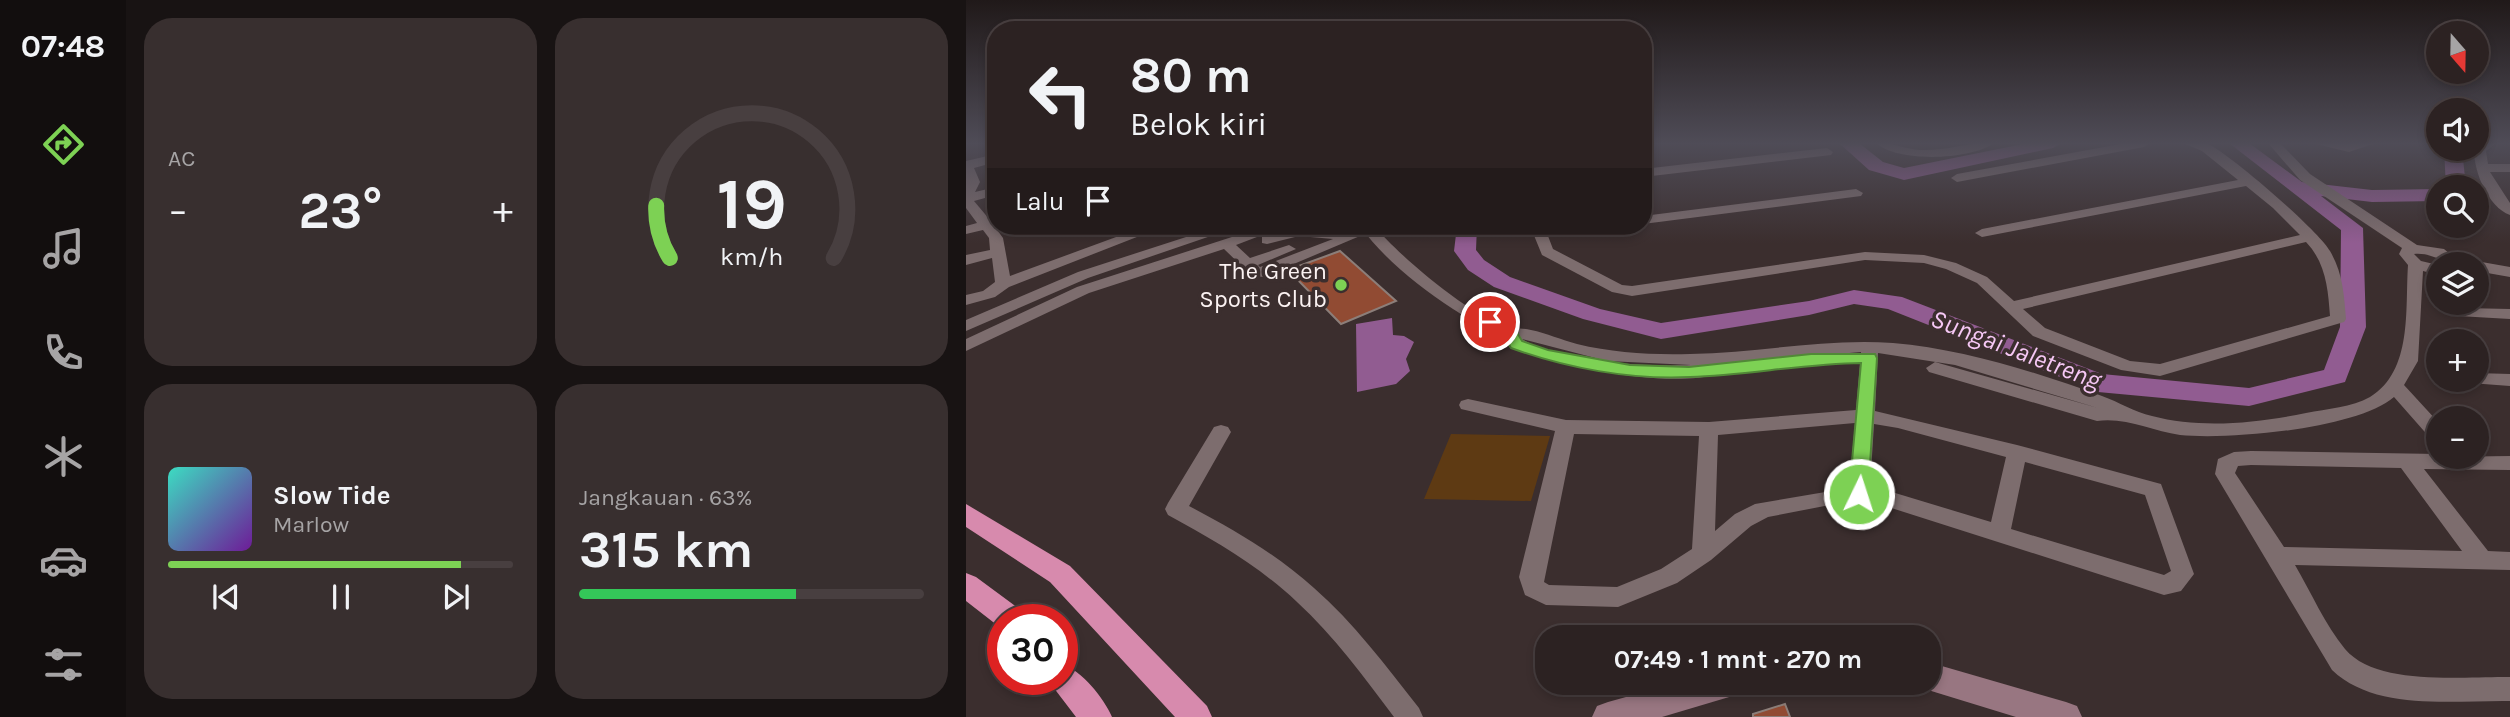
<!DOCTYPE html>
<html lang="id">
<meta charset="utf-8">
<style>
body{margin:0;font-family:Karla,sans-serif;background:#382f2f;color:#f1f3f6;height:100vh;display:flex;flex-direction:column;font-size:26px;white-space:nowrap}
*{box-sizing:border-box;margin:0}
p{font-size:23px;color:#a6a4a5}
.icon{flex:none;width:38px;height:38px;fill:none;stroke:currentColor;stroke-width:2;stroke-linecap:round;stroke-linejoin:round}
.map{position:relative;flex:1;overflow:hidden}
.details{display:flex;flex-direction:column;gap:18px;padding:18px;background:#181313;width:840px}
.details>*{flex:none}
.banner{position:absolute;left:21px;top:21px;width:665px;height:214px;border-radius:28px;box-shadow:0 4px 10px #0003,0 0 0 2px #483f40;background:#2c2222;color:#f1f3f6;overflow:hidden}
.needle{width:46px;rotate:160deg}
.tools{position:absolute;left:1460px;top:21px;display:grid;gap:14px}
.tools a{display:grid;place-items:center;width:63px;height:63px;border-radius:50%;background:#2c2222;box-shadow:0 4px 10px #0003,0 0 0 2px #483f40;font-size:35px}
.speed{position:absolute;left:21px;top:604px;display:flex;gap:14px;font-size:35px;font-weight:700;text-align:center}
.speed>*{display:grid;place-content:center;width:91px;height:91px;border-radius:50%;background:#2c2222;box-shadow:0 4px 10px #0003,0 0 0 2px #483f40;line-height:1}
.speed .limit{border:10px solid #d22;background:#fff;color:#111}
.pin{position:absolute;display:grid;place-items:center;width:60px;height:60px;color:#fff;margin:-30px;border:4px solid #fff;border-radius:50%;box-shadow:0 2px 7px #0007}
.me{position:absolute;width:77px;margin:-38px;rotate:4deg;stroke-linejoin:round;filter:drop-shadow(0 0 5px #0008)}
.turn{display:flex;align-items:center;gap:24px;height:147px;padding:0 28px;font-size:32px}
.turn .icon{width:91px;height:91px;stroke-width:2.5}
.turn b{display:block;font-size:49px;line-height:60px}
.then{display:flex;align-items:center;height:66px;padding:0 28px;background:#0003;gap:14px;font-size:26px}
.big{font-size:52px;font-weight:700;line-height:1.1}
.details .tile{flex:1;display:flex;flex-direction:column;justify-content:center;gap:10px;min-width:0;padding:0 24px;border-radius:28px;background:#382f2f}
.details .dial{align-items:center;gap:0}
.dial svg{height:182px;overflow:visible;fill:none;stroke:#483f40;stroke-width:7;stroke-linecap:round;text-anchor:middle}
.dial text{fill:#f1f3f6;stroke:none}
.song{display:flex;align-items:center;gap:21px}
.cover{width:84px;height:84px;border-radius:10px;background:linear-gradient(135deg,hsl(170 70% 55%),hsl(280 70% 35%))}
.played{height:7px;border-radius:4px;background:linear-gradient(90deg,#7dd154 85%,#483f40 85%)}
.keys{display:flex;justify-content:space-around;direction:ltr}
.heat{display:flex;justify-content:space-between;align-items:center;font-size:38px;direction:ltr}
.charge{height:10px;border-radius:5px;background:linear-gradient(90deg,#34c759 63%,#483f40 0)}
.details .tiles{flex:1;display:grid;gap:18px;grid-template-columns:repeat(2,1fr)}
.trip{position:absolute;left:569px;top:625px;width:406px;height:70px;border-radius:28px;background:#2c2222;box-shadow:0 4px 10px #0003,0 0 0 2px #483f40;font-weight:700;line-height:70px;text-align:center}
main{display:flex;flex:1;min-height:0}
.tabs{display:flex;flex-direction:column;width:126px;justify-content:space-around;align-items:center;background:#120e0e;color:#a6a4a5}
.tabs .icon{width:49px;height:49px}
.tabs .selected{color:#7dd154}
.tabs b{font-size:32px;color:#f1f3f6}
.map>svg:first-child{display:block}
.green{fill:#5e3a13}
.water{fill:#915c91}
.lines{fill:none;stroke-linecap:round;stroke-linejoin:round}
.river{fill:#915c91;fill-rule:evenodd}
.building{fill:#914b33;stroke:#8c7e79;stroke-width:2}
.street{fill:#7d6d6e;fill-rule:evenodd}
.secondary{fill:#987681;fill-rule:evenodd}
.highway{fill:#d78aad;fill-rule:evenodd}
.route{fill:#7dd154;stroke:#518837;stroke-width:2}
.poi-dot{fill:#7dd154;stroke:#3b2e2e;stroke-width:2.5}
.labels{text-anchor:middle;stroke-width:7;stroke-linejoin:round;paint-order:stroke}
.poi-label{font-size:24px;fill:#fbf2f2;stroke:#3b2e2e;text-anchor:end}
.water-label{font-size:26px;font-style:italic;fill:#f6c8f5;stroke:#3b2e2e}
</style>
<main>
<nav class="tabs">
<b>07:48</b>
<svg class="icon selected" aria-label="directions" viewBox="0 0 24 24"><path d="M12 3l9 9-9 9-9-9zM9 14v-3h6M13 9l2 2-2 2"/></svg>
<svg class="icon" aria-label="music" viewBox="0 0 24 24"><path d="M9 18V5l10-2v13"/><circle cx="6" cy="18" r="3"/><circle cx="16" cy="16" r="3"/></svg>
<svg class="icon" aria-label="phone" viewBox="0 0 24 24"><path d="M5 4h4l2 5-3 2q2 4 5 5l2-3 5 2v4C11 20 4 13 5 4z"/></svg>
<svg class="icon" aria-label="climate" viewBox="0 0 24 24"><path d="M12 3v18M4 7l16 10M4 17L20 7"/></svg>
<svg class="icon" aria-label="car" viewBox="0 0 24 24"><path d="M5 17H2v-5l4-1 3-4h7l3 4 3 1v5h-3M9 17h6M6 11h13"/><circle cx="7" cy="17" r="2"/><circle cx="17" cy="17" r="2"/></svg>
<svg class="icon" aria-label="filters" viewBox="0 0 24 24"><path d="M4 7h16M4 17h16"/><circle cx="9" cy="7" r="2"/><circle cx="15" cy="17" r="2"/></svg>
</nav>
<section class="details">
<div class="tiles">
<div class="tile"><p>AC</p>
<div class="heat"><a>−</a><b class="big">23°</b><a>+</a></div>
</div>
<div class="tile dial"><svg viewBox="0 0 100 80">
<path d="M14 69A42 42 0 1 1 86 69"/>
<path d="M14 69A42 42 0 0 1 8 46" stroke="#7dd154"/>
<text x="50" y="56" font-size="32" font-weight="700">19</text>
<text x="50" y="72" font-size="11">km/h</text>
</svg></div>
<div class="tile">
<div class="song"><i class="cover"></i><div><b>Slow Tide</b><p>Marlow</p></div></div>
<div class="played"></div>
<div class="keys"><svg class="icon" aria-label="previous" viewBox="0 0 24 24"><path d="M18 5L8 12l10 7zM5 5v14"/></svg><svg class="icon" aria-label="pause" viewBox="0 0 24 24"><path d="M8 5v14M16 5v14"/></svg><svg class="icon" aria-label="next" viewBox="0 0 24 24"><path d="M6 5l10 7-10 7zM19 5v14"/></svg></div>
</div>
<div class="tile"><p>Jangkauan · 63%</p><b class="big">315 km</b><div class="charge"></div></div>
</div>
</section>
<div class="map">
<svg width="1544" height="717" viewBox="0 0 1544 717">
<rect width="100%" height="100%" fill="#3b2e2e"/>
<!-- green -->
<path class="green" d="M 485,434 L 584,436 L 565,501 L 458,499 Z"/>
<!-- water -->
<path class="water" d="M 426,318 L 427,335 L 438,336 L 448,342 L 440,359 L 444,371 L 430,384 L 391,392 L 390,324 Z"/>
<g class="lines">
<!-- river -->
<g class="river">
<path d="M 873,143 L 893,143 L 917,162 L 938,168 L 1062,143 L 1096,143 L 1087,148 L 938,180 L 903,170 Z"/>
<path d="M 1263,143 L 1283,143 L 1336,182 L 1406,190 L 1472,189 L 1472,201 L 1406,202 L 1355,196 L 1397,228 L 1400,327 L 1379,382 L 1283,406 L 1132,392 L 922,309 L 888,304 L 843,315 L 695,339 L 617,319 L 528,287 L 502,270 L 488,251 L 491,226 L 511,226 L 510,250 L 518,260 L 544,277 L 634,309 L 695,323 L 843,301 L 888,290 L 936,297 L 1136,374 L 1283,388 L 1358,370 L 1374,327 L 1375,230 Z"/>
<path d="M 1478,149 L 1496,149 L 1500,187 L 1480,187 Z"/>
</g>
</g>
<!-- building -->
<g class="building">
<path d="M 374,251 L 430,301 L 375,324 L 322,270 Z"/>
<path d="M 819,704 L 824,717 L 787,717 L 787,714 Z"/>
</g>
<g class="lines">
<!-- street -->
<g class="street">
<path d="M 910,143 C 926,142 939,149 954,150 C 979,151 1003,142 1028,143 C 1005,160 932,163 910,143 Z"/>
<path d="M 1160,143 L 1184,143 L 1178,147 L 991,182 L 985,178 L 991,174 Z"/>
<path d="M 1217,143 C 1225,143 1236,141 1244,145 C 1266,156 1353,231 1364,251 C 1377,273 1378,295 1380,319 L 1378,322 L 1194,376 L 1155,370 L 1067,336 L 1011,283 L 980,269 L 958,263 L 899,260 L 666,296 L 646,292 L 576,255 L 567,233 L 569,226 L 640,226 L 633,230 L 582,236 L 587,249 L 656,285 L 666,286 L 899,252 L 958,255 L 990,263 L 1021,277 L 1048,301 L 1334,235 L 1307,208 L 1280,186 L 1016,237 L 1009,233 L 1016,229 L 1272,180 L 1236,151 ZM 1340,242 C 1360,263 1362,289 1364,316 L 1194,364 L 1164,361 L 1079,328 L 1057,309 Z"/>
<path d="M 1302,143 L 1314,143 L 1344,174 L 1451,245 L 1478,249 L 1496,264 C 1478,265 1467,252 1448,254 L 1455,261 L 1472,265 L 1472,275 L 1457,271 L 1452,361 L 1438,385 L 1472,422 L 1472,441 L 1465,439 L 1428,397 C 1391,429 1263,440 1214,435 C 1186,431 1160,417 1131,421 L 963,372 L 960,368 L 969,362 L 1132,408 L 989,365 L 912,353 L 909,411 L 1051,445 L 1195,484 L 1228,574 L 1215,591 L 1198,595 L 916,505 L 874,503 L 802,517 L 785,526 L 745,560 L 711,583 L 652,607 L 580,605 L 559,595 L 553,577 L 589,431 L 495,409 L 493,405 L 495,401 L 502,399 L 600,420 L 743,422 L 890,410 L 895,352 L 748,365 L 756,370 L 753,374 C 697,389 599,366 544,348 C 532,329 506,322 487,309 C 453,287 418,259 394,226 L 408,226 C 436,258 506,319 547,328 C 553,329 559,328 565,330 C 581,333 595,340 611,344 C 648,353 686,355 724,354 C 792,353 859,338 927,343 C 997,349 1070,372 1136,396 C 1153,402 1168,412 1186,416 C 1235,429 1291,423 1340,413 C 1361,409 1386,407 1404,397 C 1447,371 1439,309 1442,265 L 1433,254 L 1436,248 L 1334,180 ZM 556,339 L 641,361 L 725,365 C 681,367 592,362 556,339 ZM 889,423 L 883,488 L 789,504 L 769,514 L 749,531 L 752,435 ZM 908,424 L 932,428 L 1040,457 L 1025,522 L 916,489 L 904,488 ZM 608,434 L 733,436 L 726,549 L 695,569 L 651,587 L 583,585 L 578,582 ZM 1059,462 L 1179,495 L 1205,571 L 1198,575 L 1045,529 Z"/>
<path d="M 1346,143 L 1410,143 L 1383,152 Z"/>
<path d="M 1517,143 L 1530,143 L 1520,151 L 1522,164 L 1544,164 L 1544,172 L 1524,172 L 1544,203 L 1544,215 C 1522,207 1508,172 1508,150 Z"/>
<path d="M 861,148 L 867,152 L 865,155 L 677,177 L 677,169 Z"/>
<path d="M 30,154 L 30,162 L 8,168 L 14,182 L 9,192 L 30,187 L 30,195 L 8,201 L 24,220 L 30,219 L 30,226 L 35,226 L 29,227 L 37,238 L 44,276 L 180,226 L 199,226 L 43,287 L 29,297 L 0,305 L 0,295 L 17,291 L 29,282 L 26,258 L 0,265 L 0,255 L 24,250 L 23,238 L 17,230 L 0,234 L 0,226 L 11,223 L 0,208 L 0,161 Z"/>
<path d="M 890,189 L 897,193 L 895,196 L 677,224 L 677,216 Z"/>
<path d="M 254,226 L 274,226 L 122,278 L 0,331 L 0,320 L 112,272 Z"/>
<path d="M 300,226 L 320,226 L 270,245 L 284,258 L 323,245 L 330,249 L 292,265 L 294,267 L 367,239 L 333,236 L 301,244 L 296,243 L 296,237 L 333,228 L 387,232 L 394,236 L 297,277 L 285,275 L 258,249 L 123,293 L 0,351 L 0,339 L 111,287 Z"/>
<path d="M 1510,261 L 1544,267 L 1544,277 L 1510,271 L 1510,264 L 1504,264 Z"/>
<path d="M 1498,308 L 1544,309 L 1544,319 L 1492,316 L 1490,313 Z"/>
<path d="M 1510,373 L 1544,374 L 1544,386 L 1504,383 L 1501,380 L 1510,380 Z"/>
<path d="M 255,425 L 262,427 L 265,432 L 223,506 C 267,529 310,554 348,588 C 388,623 420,666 453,708 L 457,717 L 428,717 C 398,677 368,636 331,602 C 293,566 248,540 202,515 L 199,509 L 202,503 L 248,427 Z"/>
<path d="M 1285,451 L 1472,454 L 1472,457 L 1544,456 L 1544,470 L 1458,469 L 1522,551 L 1544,552 L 1544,570 L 1329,565 C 1345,592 1359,625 1379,649 C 1411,687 1498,676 1544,677 L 1544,701 C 1488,700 1410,712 1366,670 L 1249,474 L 1252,459 L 1268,452 ZM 1285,465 L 1435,468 L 1496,551 L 1318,547 L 1269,473 L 1272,466 Z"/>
</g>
<!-- secondary -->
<g class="secondary">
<path d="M 962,662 L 1100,702 L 1111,706 L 1116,717 L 1050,717 L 962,690 L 950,682 L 962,682 Z"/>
<path d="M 714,682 L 784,682 L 780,692 L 696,717 L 626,717 L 631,706 L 642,702 Z"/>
</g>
<!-- highway -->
<g class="highway">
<path d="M 0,504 L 104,566 L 241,706 L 246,717 L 209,717 L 84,582 L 0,527 Z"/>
<path d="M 0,573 L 10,577 L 56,611 L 60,620 L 37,620 L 36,629 L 0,601 Z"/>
<path d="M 96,664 C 116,671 138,698 146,717 L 110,717 L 81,679 L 96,679 Z"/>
</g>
</g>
<!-- sky -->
<linearGradient id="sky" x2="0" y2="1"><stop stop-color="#201919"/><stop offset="0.59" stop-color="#4f4c57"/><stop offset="1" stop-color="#4f4c57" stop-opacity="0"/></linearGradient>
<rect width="1544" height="243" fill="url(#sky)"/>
<!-- route -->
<path class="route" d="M 524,318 L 549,329 L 556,341 L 582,350 L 664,365 L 723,367 L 845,354 L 909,354 L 911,358 L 902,494 L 893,501 L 883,494 L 895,363 C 837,364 781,375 724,377 C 664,380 600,368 545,348 L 538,336 L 516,322 Z"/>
<!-- markers -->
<circle class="poi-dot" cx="375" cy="285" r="7"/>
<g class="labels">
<!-- poi labels -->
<g class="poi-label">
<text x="361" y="279">The Green<tspan x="361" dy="28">Sports Club</tspan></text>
</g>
<!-- water labels -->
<g class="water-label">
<text transform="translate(1050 349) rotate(21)" y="9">Sungai Jaletreng</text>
</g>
</g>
</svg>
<div class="tools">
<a><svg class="needle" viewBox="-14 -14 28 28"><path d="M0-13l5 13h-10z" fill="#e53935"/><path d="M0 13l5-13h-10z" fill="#a6a4a5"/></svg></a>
<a><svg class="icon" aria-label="sound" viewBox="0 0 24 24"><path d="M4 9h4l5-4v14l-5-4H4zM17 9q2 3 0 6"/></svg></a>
<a><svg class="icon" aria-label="search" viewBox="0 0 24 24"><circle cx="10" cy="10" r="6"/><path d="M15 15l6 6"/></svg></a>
<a><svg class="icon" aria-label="layers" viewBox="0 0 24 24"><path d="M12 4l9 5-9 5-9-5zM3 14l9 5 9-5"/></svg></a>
<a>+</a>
<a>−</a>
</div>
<div class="speed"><div class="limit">30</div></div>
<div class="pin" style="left:524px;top:322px;background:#d93025"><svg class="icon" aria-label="arrive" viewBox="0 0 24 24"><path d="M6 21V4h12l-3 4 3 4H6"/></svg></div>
<svg class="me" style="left:893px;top:494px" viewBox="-20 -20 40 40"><circle r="17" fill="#7dd154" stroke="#fff" stroke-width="3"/><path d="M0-11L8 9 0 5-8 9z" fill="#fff"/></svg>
<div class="trip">07:49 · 1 mnt · 270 m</div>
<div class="banner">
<div class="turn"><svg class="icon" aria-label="left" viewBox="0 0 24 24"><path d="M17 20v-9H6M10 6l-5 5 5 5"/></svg><div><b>80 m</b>Belok kiri</div></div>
<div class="then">Lalu<svg class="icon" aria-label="arrive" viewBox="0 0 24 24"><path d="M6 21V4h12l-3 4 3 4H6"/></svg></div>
</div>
</div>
</main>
